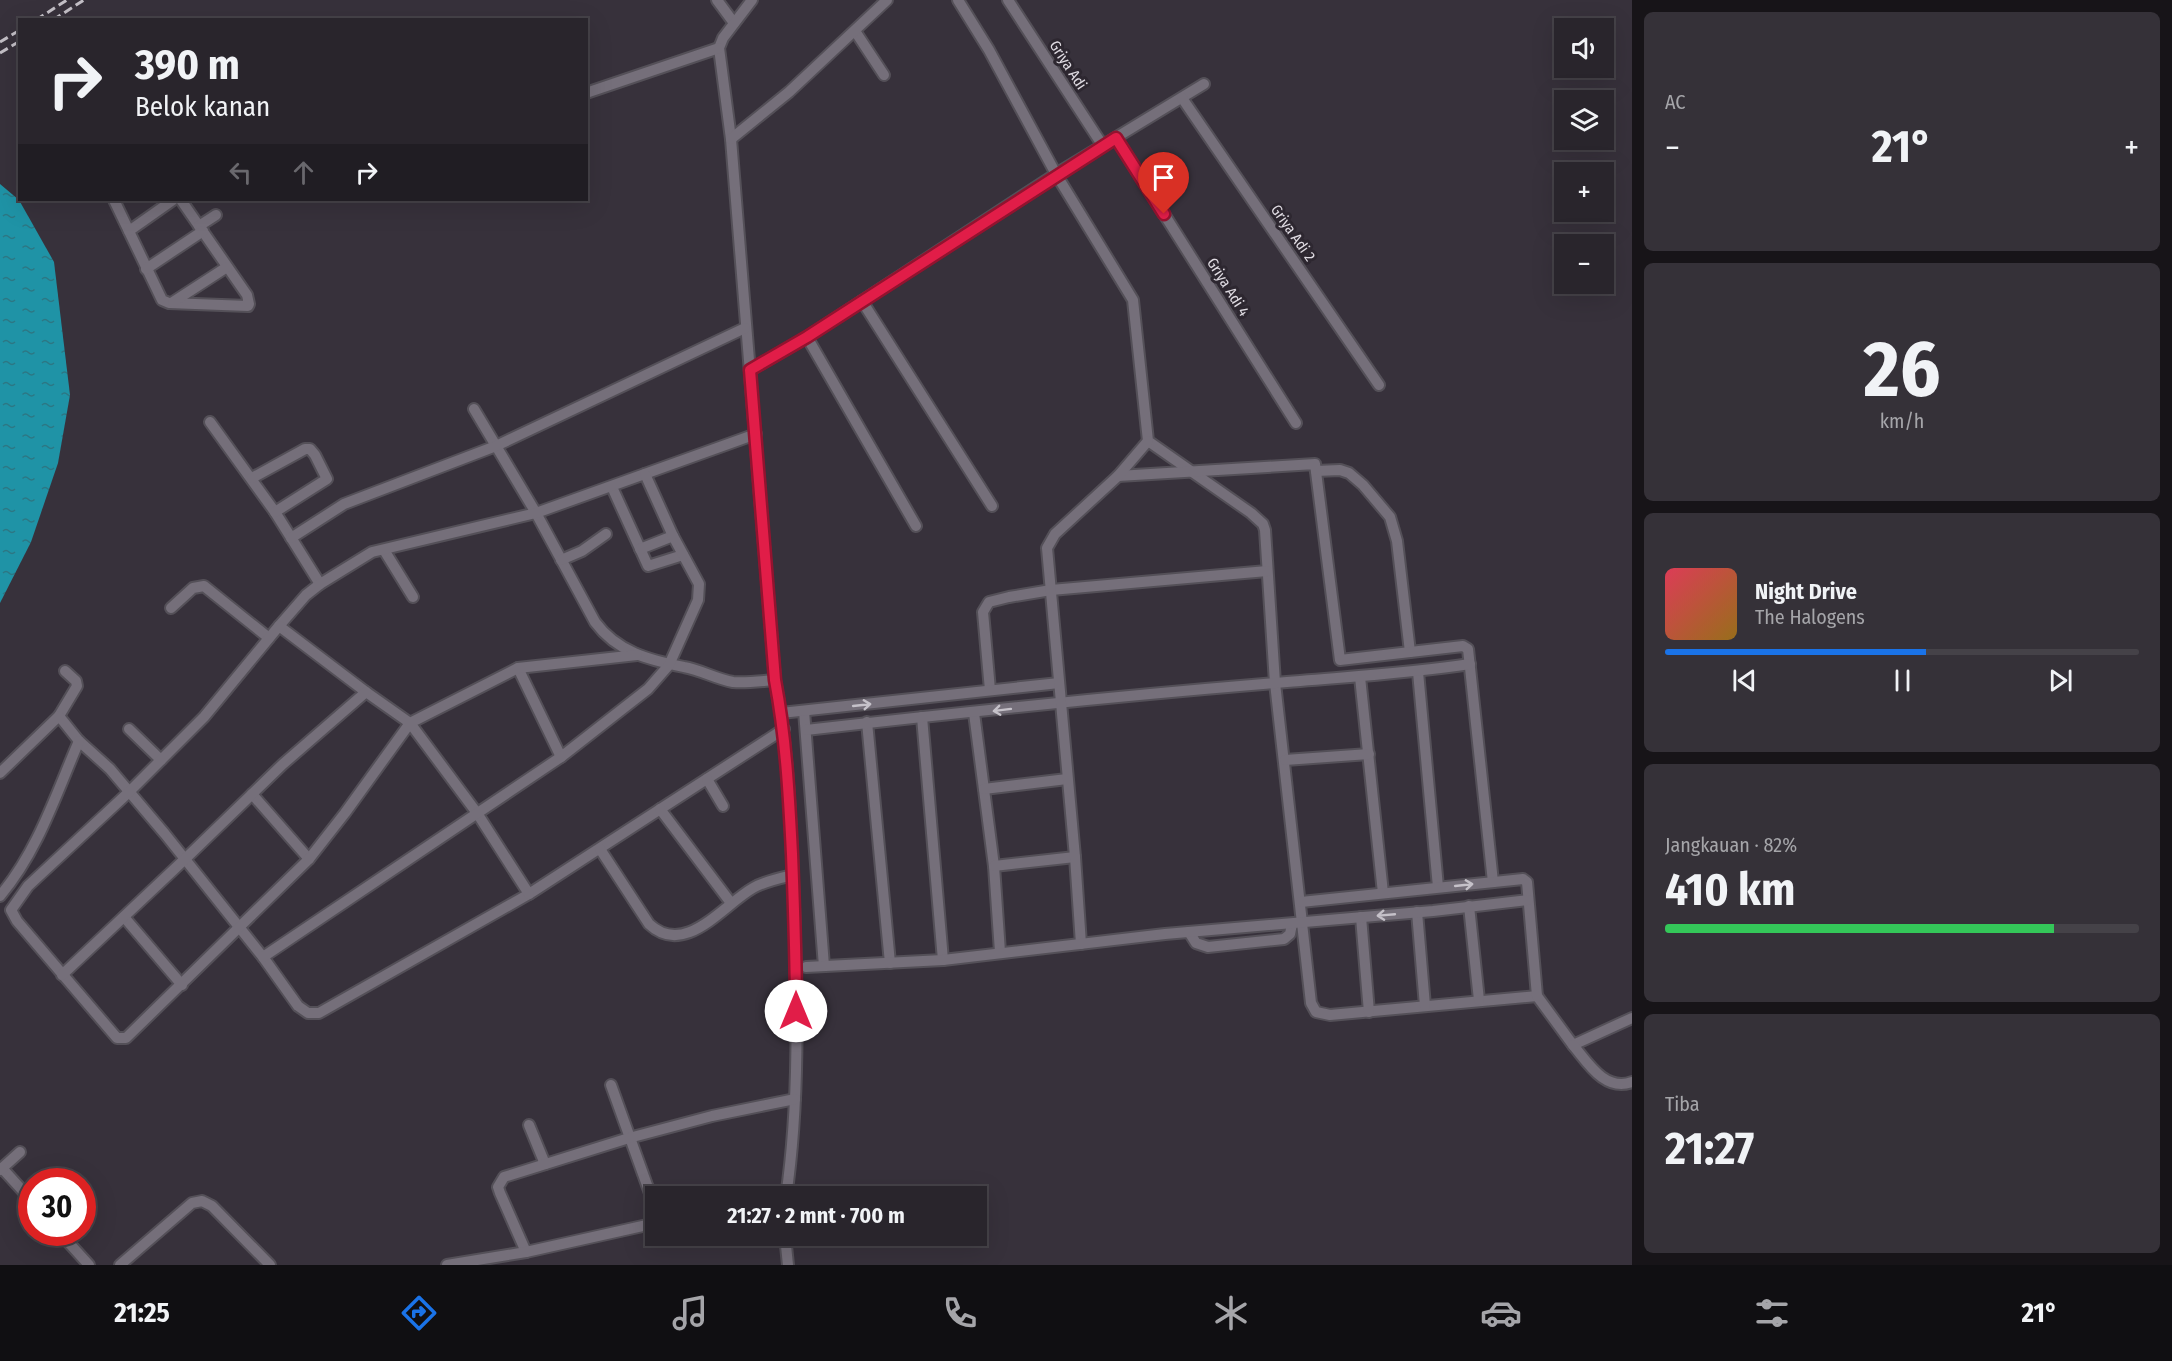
<!DOCTYPE html>
<html lang="id">
<meta charset="utf-8">
<style>
body{margin:0;font-family:"Fira Sans Condensed",sans-serif;background:#353138;color:#f1f3f6;height:100vh;display:flex;flex-direction:column;font-size:22px;white-space:nowrap}
*{box-sizing:border-box;margin:0}
p{font-size:20px;color:#a5a5a9}
.icon{flex:none;width:33px;height:33px;fill:none;stroke:currentColor;stroke-width:2;stroke-linecap:round;stroke-linejoin:round}
.map{position:relative;flex:1;overflow:hidden}
.sheet{display:flex;flex-direction:column;gap:12px;padding:12px;background:#171418;width:540px}
.sheet>*{flex:none}
.hud{position:absolute;left:18px;top:18px;width:570px;height:183px;border-radius:0px;box-shadow:0 6px 24px #0002,0 0 0 2px #454248;background:#29252c;color:#f1f3f6;overflow:hidden}
.controls{position:absolute;left:1554px;top:18px;display:grid;gap:12px}
.controls a{display:grid;place-items:center;width:60px;height:60px;border-radius:0px;background:#29252c;box-shadow:0 6px 24px #0002,0 0 0 2px #454248;font-size:30px}
.speed{position:absolute;left:18px;top:1168px;display:flex;gap:12px;font-size:30px;font-weight:700;text-align:center}
.speed>*{display:grid;place-content:center;width:78px;height:78px;border-radius:50%;background:#29252c;box-shadow:0 6px 24px #0002,0 0 0 2px #454248;line-height:1}
.speed .limit{border:9px solid #d22;background:#fff;color:#111}
.pin{position:absolute;display:grid;place-items:center;width:51px;height:51px;color:#fff;margin:-62px -26px;border-radius:50% 50% 50% 0;rotate:-45deg;box-shadow:0 0 6px #0007}
.pin .icon{rotate:45deg}
.me{position:absolute;width:66px;margin:-33px;rotate:0deg;stroke-linejoin:round;filter:drop-shadow(0 0 4px #0008)}
.turn{display:flex;align-items:center;gap:21px;height:126px;padding:0 18px;font-size:27px}
.turn .icon{width:78px;height:78px;stroke-width:2.5}
.turn b{display:block;font-size:42px;line-height:51px}
.lanes{display:flex;align-items:center;height:57px;padding:0 18px;background:#0003;justify-content:center;gap:30px;direction:ltr}
.lanes .off{opacity:.35}
.big{font-size:45px;font-weight:700;line-height:1.1}
.sheet .widget{flex:1;display:flex;flex-direction:column;justify-content:center;gap:9px;min-width:0;padding:0 21px;border-radius:9px;background:#353138}
.sheet .dial{align-items:center;gap:0}
.dial b{font-size:78px;line-height:1}
.song{display:flex;align-items:center;gap:18px}
.cover{width:72px;height:72px;border-radius:9px;background:linear-gradient(135deg,hsl(350 70% 55%),hsl(40 70% 35%))}
.played{height:6px;border-radius:3px;background:linear-gradient(90deg,#1a73e8 55%,#454248 55%)}
.keys{display:flex;justify-content:space-around;direction:ltr}
.heat{display:flex;justify-content:space-between;align-items:center;font-size:33px;direction:ltr}
.charge{height:9px;border-radius:4px;background:linear-gradient(90deg,#34c759 82%,#454248 0)}
.trip{position:absolute;left:645px;top:1186px;width:342px;height:60px;border-radius:0px;background:#29252c;box-shadow:0 6px 24px #0002,0 0 0 2px #454248;font-weight:700;line-height:60px;text-align:center}
.tab-bar{display:flex;height:96px;justify-content:space-around;align-items:center;background:#100f12;color:#a5a5a9}
.tab-bar .icon{width:42px;height:42px}
.tab-bar .selected{color:#1a73e8}
.tab-bar b{font-size:27px;color:#f1f3f6}
main{display:flex;flex:1;min-height:0}
.map>svg:first-child{display:block}
.water{fill:url(#water-ripples)}
.lines{fill:none;stroke-linecap:round;stroke-linejoin:round}
.minor-casing{stroke:#545058;stroke-width:14}
.minor{stroke:#756f7a;stroke-width:10}
.rail{stroke:#c3bfc6;stroke-width:3;stroke-dasharray:9 4.5;stroke-linecap:butt}
.oneway{stroke:#c5c1c9}
.route-casing{stroke:#92132f;stroke-width:15}
.route{stroke:#e11d48;stroke-width:10}
.labels{text-anchor:middle;stroke-width:6;stroke-linejoin:round;paint-order:stroke}
.street-label{font-size:15px;fill:#e0dce3;stroke:#2d2730}
</style>
<main>
<div class="map">
<svg width="1632" height="1265" viewBox="0 0 1632 1265">
<defs>
<pattern id="water-ripples" width="26" height="14" patternUnits="userSpaceOnUse" patternTransform="scale(1.5)"><rect width="26" height="14" fill="#1f93a6"/><path d="M2 4q2-2 4 0t4 0M15 11q2-2 4 0t4 0" fill="none" stroke="#2c7784"/></pattern>
</defs>
<rect width="100%" height="100%" fill="#37313b"/>
<!-- water -->
<path class="water" d="M 0,184 L 19,200 L 54,262 L 70,395 L 58,463 L 31,542 L 0,603 Z"/>
<g class="lines">
<!-- minor casing -->
<g class="minor-casing">
<g id="minor">
<path d="M 717,0 L 734,23"/>
<path d="M 752,0 L 723,38 L 719,48 L 731,139 L 775,680 C 789,754 791,830 794,906 C 797,1002 800,1101 786,1197"/>
<path d="M 1008,0 L 1103,146"/>
<path d="M 855,31 L 884,75"/>
<path d="M 1204,84 L 1056,174 L 1133,300 L 1148,441 L 1251,513 L 1263,524 L 1265,530 L 1275,683 L 1311,1003 L 1316,1012 L 1330,1015 L 1537,996"/>
<path d="M 586,93 L 719,48"/>
<path d="M 1182,98 L 1379,385"/>
<path d="M 1116,138 L 1296,423"/>
<path d="M 731,139 L 789,92 L 887,0"/>
<path d="M 114,200 L 162,300 L 169,303 L 248,306 L 249,304 L 247,295 L 181,200"/>
<path d="M 199,226 L 216,215"/>
<path d="M 129,231 L 173,200"/>
<path d="M 146,269 L 203,231"/>
<path d="M 862,301 L 992,506"/>
<path d="M 173,302 L 227,267"/>
<path d="M 807,337 L 916,526"/>
<path d="M 750,370 L 807,337 L 1056,174 L 989,50 L 958,0"/>
<path d="M 474,409 L 536,513 L 595,622 C 617,652 649,660 684,667 C 701,670 716,679 733,682 C 747,683 762,681 775,680"/>
<path d="M 210,422 L 275,512 L 320,584"/>
<path d="M 1316,471 L 1340,470 L 1349,473 L 1363,485 L 1390,517 L 1397,541 L 1410,652"/>
<path d="M 1118,476 L 1315,464 L 1340,660 L 1463,646 L 1468,649 L 1493,882"/>
<path d="M 252,478 L 305,449 L 310,449 L 315,455 L 327,479 L 275,512"/>
<path d="M 612,487 L 648,566 L 683,555"/>
<path d="M 291,538 L 344,504 L 496,446 L 745,328"/>
<path d="M 640,549 L 673,536"/>
<path d="M 384,550 L 413,597"/>
<path d="M 561,560 L 582,551 L 606,534"/>
<path d="M 171,608 L 193,588 L 204,586 L 269,638"/>
<path d="M 279,626 L 306,595 L 320,584 L 372,552 L 536,513 L 756,434"/>
<path d="M 518,668 L 561,757"/>
<path d="M 1418,672 L 1438,887"/>
<path d="M 1360,677 L 1383,893"/>
<path d="M 990,690 L 983,612 L 989,602 L 1009,597 L 1051,590 L 1267,571"/>
<path d="M 804,711 L 824,966"/>
<path d="M 781,713 L 1059,683"/>
<path d="M 974,713 L 994,866 L 1000,952"/>
<path d="M 59,716 L 77,686 L 76,681 L 65,671"/>
<path d="M 922,717 L 943,960"/>
<path d="M 867,722 L 890,963"/>
<path d="M 129,729 L 161,760"/>
<path d="M 806,730 C 963,712 1119,696 1276,683 C 1341,677 1406,674 1470,664"/>
<path d="M 1285,760 L 1369,754"/>
<path d="M 0,773 L 59,716 L 79,741 L 110,769 L 165,834 L 263,957 L 298,1006 L 308,1013 L 319,1013 L 529,894 L 784,729"/>
<path d="M 707,779 L 723,806"/>
<path d="M 984,789 L 1067,779"/>
<path d="M 252,794 L 309,859"/>
<path d="M 660,809 L 731,903"/>
<path d="M 600,849 L 649,924 C 685,958 723,905 753,888 C 765,881 780,878 793,875"/>
<path d="M 994,866 L 1075,857"/>
<path d="M 529,894 L 477,813 L 410,723 L 366,692 L 279,626 L 204,717 L 129,792 L 28,886 L 11,910 L 17,921 L 117,1038 L 126,1038 L 309,859 L 345,813 L 410,723 L 518,668 L 637,655"/>
<path d="M 0,896 C 38,851 56,794 79,741"/>
<path d="M 1301,902 L 1523,879 L 1527,882 L 1537,996 L 1573,1045 L 1632,1018"/>
<path d="M 1469,906 L 1479,1000"/>
<path d="M 1417,912 L 1425,1006"/>
<path d="M 124,917 L 182,985"/>
<path d="M 1361,917 L 1369,1012"/>
<path d="M 1189,932 L 1196,943 L 1208,947 L 1284,939 L 1290,934 L 1292,924"/>
<path d="M 1081,944 L 1075,857 L 1047,548 L 1055,534 L 1118,476 L 1148,441"/>
<path d="M 263,957 L 561,757 L 648,689 L 669,665 L 698,600 L 699,584 L 673,536 L 645,474"/>
<path d="M 806,967 L 943,960 L 1165,934 L 1433,911 L 1528,900"/>
<path d="M 62,975 L 185,859 L 283,764 L 366,692"/>
<path d="M 1573,1045 C 1588,1063 1605,1092 1632,1082"/>
<path d="M 611,1085 L 656,1210"/>
<path d="M 529,1125 L 545,1164"/>
<path d="M 2,1168 L 32,1201"/>
<path d="M 0,1170 L 20,1152"/>
<path d="M 60,1233 L 89,1265"/>
<path d="M 785,1236 L 788,1265"/>
<path d="M 526,1252 L 500,1193 L 498,1187 L 504,1177 L 629,1138 L 712,1116 L 795,1099"/>
<path d="M 120,1265 L 192,1203 L 202,1201 L 212,1206 L 270,1265"/>
<path d="M 447,1265 L 526,1252 L 656,1223"/>
</g>
</g>
<!-- minor -->
<use href="#minor" class="minor"/>
<!-- rail -->
<g class="rail">
<path d="M 36,20 L 67,0"/>
<path d="M 53,20 L 84,0"/>
<path d="M 0,42 L 20,30"/>
<path d="M 0,53 L 20,41"/>
</g>
</g>
<!-- one-way arrows -->
<defs><path id="oneway-shaft" d="M-6 0H5M1.5-3L5.5 0L1.5 3" fill="none" stroke-width="1.6" stroke-linecap="round" stroke-linejoin="round" transform="scale(1.5)"/></defs>
<g class="oneway">
<use href="#oneway-shaft" transform="translate(862 705) rotate(-6)"/>
<use href="#oneway-shaft" transform="translate(1002 710) rotate(173)"/>
<use href="#oneway-shaft" transform="translate(1464 885) rotate(-6)"/>
<use href="#oneway-shaft" transform="translate(1386 915) rotate(175)"/>
</g>
<g class="lines">
<!-- route casing -->
<g class="route-casing">
<path id="route" d="M 796,1011 C 796,959 794,906 792,854 C 789,795 786,738 775,680 L 750,370 L 807,337 L 1116,138 L 1164,214"/>
</g>
<!-- route -->
<use href="#route" class="route"/>
</g>
<g class="labels">
<!-- street labels -->
<g class="street-label">
<text transform="translate(1068 65) rotate(57)" y="5">Griya Adi</text>
<text transform="translate(1293 233) rotate(55)" y="5">Griya Adi 2</text>
<text transform="translate(1228 287) rotate(58)" y="5">Griya Adi 4</text>
</g>
</g>
</svg>
<div class="controls">
<a><svg class="icon" aria-label="sound" viewBox="0 0 24 24"><path d="M4 9h4l5-4v14l-5-4H4zM17 9q2 3 0 6"/></svg></a>
<a><svg class="icon" aria-label="layers" viewBox="0 0 24 24"><path d="M12 4l9 5-9 5-9-5zM3 14l9 5 9-5"/></svg></a>
<a>+</a>
<a>−</a>
</div>
<div class="speed"><div class="limit">30</div></div>
<div class="pin" style="left:1164px;top:214px;background:#d93025"><svg class="icon" aria-label="arrive" viewBox="0 0 24 24"><path d="M6 21V4h12l-3 4 3 4H6"/></svg></div>
<svg class="me" style="left:796px;top:1011px" viewBox="-20 -20 40 40"><circle r="19" fill="#fff"/><path d="M0-13L10 11 0 6-10 11z" fill="#e11d48"/></svg>
<div class="trip">21:27 · 2 mnt · 700 m</div>
<div class="hud">
<div class="turn"><svg class="icon" aria-label="right" viewBox="0 0 24 24"><path d="M7 20v-9h11M14 6l5 5-5 5"/></svg><div><b>390 m</b>Belok kanan</div></div>
<div class="lanes"><svg class="icon off" aria-label="left" viewBox="0 0 24 24"><path d="M17 20v-9H6M10 6l-5 5 5 5"/></svg><svg class="icon off" aria-label="ahead" viewBox="0 0 24 24"><path d="M12 20V5M6 11l6-6 6 6"/></svg><svg class="icon" aria-label="right" viewBox="0 0 24 24"><path d="M7 20v-9h11M14 6l5 5-5 5"/></svg></div>
</div>
</div>
<section class="sheet">
<div class="widget"><p>AC</p>
<div class="heat"><a>−</a><b class="big">21°</b><a>+</a></div>
</div>
<div class="widget dial"><b>26</b><p>km/h</p></div>
<div class="widget">
<div class="song"><i class="cover"></i><div><b>Night Drive</b><p>The Halogens</p></div></div>
<div class="played"></div>
<div class="keys"><svg class="icon" aria-label="previous" viewBox="0 0 24 24"><path d="M18 5L8 12l10 7zM5 5v14"/></svg><svg class="icon" aria-label="pause" viewBox="0 0 24 24"><path d="M8 5v14M16 5v14"/></svg><svg class="icon" aria-label="next" viewBox="0 0 24 24"><path d="M6 5l10 7-10 7zM19 5v14"/></svg></div>
</div>
<div class="widget"><p>Jangkauan · 82%</p><b class="big">410 km</b><div class="charge"></div></div>
<div class="widget"><p>Tiba</p><b class="big">21:27</b></div>
</section>
</main>
<nav class="tab-bar">
<b>21:25</b>
<svg class="icon selected" aria-label="directions" viewBox="0 0 24 24"><path d="M12 3l9 9-9 9-9-9zM9 14v-3h6M13 9l2 2-2 2"/></svg>
<svg class="icon" aria-label="music" viewBox="0 0 24 24"><path d="M9 18V5l10-2v13"/><circle cx="6" cy="18" r="3"/><circle cx="16" cy="16" r="3"/></svg>
<svg class="icon" aria-label="phone" viewBox="0 0 24 24"><path d="M5 4h4l2 5-3 2q2 4 5 5l2-3 5 2v4C11 20 4 13 5 4z"/></svg>
<svg class="icon" aria-label="climate" viewBox="0 0 24 24"><path d="M12 3v18M4 7l16 10M4 17L20 7"/></svg>
<svg class="icon" aria-label="car" viewBox="0 0 24 24"><path d="M5 17H2v-5l4-1 3-4h7l3 4 3 1v5h-3M9 17h6M6 11h13"/><circle cx="7" cy="17" r="2"/><circle cx="17" cy="17" r="2"/></svg>
<svg class="icon" aria-label="filters" viewBox="0 0 24 24"><path d="M4 7h16M4 17h16"/><circle cx="9" cy="7" r="2"/><circle cx="15" cy="17" r="2"/></svg>
<b>21°</b>
</nav>
